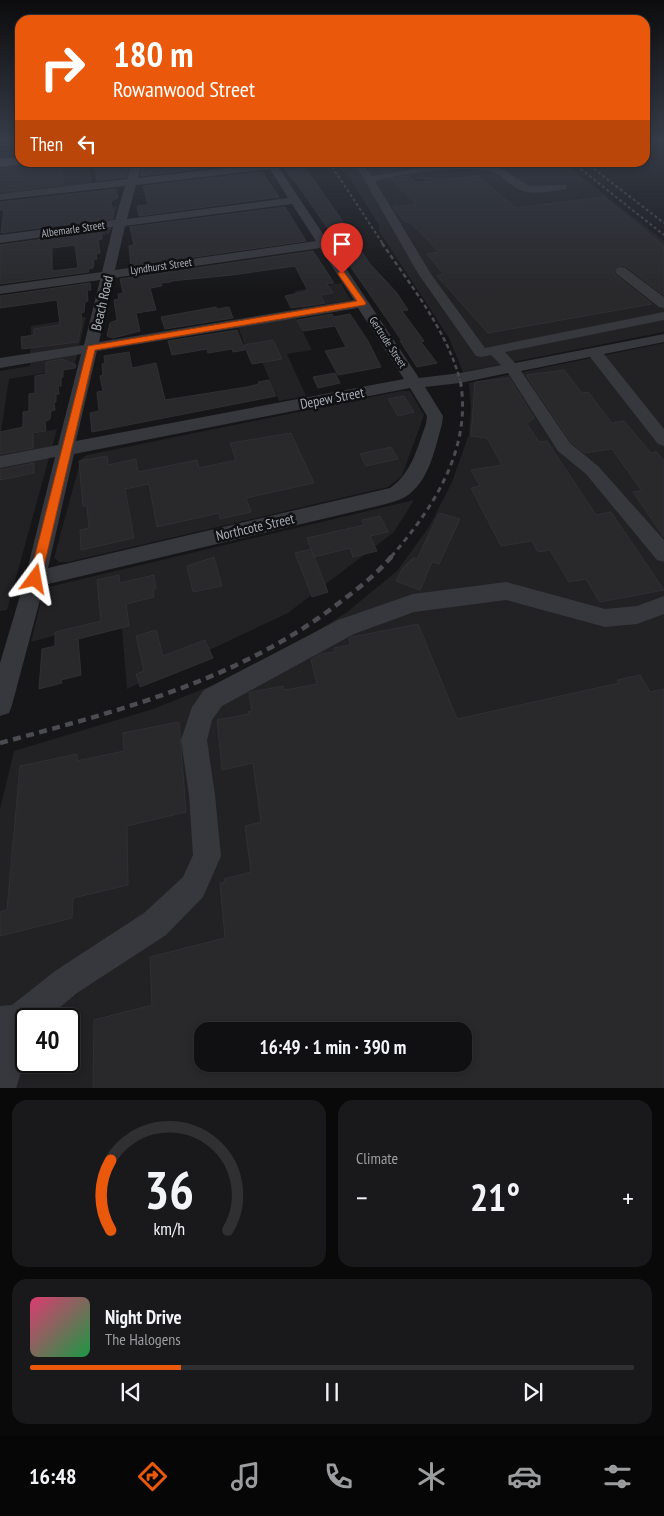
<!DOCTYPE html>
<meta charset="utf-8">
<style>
body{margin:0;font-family:"PT Sans Narrow",sans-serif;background:#19191b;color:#f1f3f6;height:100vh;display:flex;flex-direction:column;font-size:19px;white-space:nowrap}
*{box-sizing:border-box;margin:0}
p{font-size:16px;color:#9c9d9f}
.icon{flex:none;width:28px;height:28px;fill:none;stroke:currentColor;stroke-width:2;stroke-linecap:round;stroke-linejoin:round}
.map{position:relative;height:1088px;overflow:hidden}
.details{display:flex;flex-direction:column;gap:12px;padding:12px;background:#09090a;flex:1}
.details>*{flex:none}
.guide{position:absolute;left:15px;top:15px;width:635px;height:152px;border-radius:15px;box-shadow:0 2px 8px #0003,0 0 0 1px #303032;background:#ea580c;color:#fff;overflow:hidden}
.speed{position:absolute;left:15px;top:1008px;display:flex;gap:10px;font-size:25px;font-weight:700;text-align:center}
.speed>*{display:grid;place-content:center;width:65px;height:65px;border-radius:50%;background:#101012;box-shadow:0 2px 8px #0003,0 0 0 1px #303032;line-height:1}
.speed .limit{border:2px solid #111;border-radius:8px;background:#fff;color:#111}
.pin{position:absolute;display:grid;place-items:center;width:42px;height:42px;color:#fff;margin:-51px -21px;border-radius:50% 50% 50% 0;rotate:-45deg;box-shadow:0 0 5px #0007}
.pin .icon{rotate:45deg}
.me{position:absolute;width:55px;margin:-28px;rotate:13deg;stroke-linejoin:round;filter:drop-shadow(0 0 4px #0008)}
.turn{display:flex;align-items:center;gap:18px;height:105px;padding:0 15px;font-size:22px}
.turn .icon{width:65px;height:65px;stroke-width:2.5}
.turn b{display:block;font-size:35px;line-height:42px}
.then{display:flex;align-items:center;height:48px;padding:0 15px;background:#0003;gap:10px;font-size:19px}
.big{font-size:38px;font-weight:800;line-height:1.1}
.details .card{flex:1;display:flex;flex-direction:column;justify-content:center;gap:8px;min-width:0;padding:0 18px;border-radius:15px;background:#19191b}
.details .dial{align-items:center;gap:0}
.dial svg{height:130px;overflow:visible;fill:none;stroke:#303032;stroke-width:7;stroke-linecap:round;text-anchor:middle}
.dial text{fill:#f1f3f6;stroke:none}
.song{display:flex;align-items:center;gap:15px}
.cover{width:60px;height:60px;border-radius:8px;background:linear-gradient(135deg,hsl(340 70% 55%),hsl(140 70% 35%))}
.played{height:5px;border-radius:2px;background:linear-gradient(90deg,#ea580c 25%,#303032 25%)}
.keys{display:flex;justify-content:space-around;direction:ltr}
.heat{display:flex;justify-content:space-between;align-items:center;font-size:28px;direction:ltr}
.details .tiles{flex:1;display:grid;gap:12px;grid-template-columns:1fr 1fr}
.card:last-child{grid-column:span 2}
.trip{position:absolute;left:194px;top:1022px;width:278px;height:50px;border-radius:15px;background:#101012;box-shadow:0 2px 8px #0003,0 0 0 1px #303032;font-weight:800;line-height:50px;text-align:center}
.tabs{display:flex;height:80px;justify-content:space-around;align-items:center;background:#060607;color:#9c9d9f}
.tabs .icon{width:35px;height:35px}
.tabs .on{color:#ea580c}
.tabs b{font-size:22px;color:#f1f3f6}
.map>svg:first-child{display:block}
.built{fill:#222225;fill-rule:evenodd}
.building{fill:#29292c;stroke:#303034;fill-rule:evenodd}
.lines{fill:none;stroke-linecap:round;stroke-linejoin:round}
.minor{fill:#37383d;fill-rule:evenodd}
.major{fill:#53555c;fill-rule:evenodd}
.rail-far3{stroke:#4a4c52;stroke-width:2;stroke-dasharray:3 2.5;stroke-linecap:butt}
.rail-far2{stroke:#4a4c52;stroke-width:2.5;stroke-dasharray:4.5 3;stroke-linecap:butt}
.rail-far1{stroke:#4a4c52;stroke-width:3;stroke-dasharray:5.5 4.5;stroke-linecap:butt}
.rail{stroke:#4a4c52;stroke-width:4.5;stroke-dasharray:8 5.5;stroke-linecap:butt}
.route{fill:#ea580c;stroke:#983908}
.labels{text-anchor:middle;stroke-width:5;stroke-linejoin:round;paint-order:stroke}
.far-street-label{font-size:11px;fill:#a8adb8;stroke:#111113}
.street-label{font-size:14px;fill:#a8adb8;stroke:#111113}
</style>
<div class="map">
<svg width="664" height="1089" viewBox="0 0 664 1089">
<rect width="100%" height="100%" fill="#161618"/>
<!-- built -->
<g class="built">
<path d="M 0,139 L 20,139 L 20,157 L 0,159 Z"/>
<path d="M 36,162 L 87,163 L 93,184 L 0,194 L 0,167 Z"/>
<path d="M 338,162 L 564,163 L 664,241 L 664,332 L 463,372 L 449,338 L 379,231 L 379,225 L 349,177 L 336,166 Z"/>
<path d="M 118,206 L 109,234 L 64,240 L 62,209 L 72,211 Z"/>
<path d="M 341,283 L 351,300 L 302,308 L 294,291 Z"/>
<path d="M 86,317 L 74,368 L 9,379 L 0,437 L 0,371 L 30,366 L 31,326 Z"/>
<path d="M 296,318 L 312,350 L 287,354 L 306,396 L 279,401 L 262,362 L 252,363 L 238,327 Z"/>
<path d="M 664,343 L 664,1088 L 0,1089 L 0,809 L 14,751 L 153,709 L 213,685 L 294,646 L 347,612 L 397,571 L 429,527 L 452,482 L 469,434 L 471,408 L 469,383 ZM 26,1019 L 69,1019 L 69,1061 L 26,1061 ZM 202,1031 L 462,1031 L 462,1064 L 202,1064 Z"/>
<path d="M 401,391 L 410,391 L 424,415 L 402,476 L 388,487 L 68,562 L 59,562 L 54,558 L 81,459 L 87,455 Z"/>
<path d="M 57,429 L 7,610 L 0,611 L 0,441 Z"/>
<path d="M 414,500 L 394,532 L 288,613 L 127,689 L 121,617 L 31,642 L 40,605 L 40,589 Z"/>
</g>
<!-- building -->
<g class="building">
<path d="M 43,162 L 57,162 L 57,165 L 62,165 L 62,185 L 0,192 L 0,169 Z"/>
<path d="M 112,162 L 126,162 L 128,169 L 126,177 L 97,181 L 95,166 L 112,164 Z"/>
<path d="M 151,162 L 255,162 L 140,176 L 143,166 L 152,165 Z"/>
<path d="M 279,162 L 301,162 L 344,223 L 348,224 L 355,235 L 351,236 L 370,264 L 397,293 L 408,310 L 402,311 L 424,341 L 421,342 L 437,363 L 417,367 L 400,341 L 402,341 L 335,244 L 330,235 L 332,235 L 300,188 Z"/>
<path d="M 375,162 L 398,162 L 403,169 L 384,172 Z"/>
<path d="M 262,172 L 279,197 L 139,216 L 137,206 L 148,205 L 143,186 Z"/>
<path d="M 409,176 L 415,183 L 478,176 L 516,208 L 604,197 L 664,246 L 664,295 L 626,266 L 621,265 L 613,270 L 615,275 L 652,304 L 488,333 L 437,276 L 443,274 L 427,254 L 439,252 L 410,222 L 405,222 L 393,207 L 416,204 L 391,179 Z"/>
<path d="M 116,189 L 118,198 L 111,201 L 114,218 L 1,233 L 4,210 L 0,210 L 0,202 Z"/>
<path d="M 285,207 L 306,241 L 131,266 L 129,246 L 134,245 L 130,227 Z"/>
<path d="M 101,231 L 102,239 L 98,240 L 100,253 L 96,254 L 97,259 L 94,259 L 93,268 L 88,269 L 89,272 L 0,284 L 0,245 ZM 75,245 L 78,268 L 52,271 L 52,248 Z"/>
<path d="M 313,251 L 334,283 L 327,284 L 333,293 L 320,295 L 325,303 L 291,308 L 285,296 L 308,291 L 295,266 L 232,275 L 171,281 L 171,282 L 161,283 L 162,286 L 150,288 L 156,310 L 136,313 L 140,331 L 113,338 L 107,336 L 110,323 L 117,320 L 114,300 L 119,299 L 118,294 L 123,293 L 120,279 Z"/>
<path d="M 90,283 L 91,290 L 87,290 L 88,301 L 85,302 L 84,312 L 81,313 L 82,320 L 78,342 L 22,349 L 21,337 L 34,335 L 34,329 L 60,325 L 57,300 L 0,308 L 0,296 Z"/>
<path d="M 216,307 L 217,309 L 229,307 L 233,318 L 165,329 L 161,317 Z"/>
<path d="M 332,314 L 334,317 L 350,314 L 368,341 L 381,367 L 338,375 L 325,351 L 346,347 L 335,326 L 303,331 L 297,320 Z"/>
<path d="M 237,330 L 245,350 L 233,352 L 232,349 L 208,353 L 207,349 L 172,355 L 168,341 Z"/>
<path d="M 273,340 L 282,359 L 252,364 L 244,345 Z"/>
<path d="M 129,352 L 132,368 L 156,363 L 165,400 L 247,387 L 259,384 L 258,382 L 269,380 L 276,396 L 92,432 L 90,413 L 99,411 L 97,392 L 103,391 L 100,376 L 103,375 L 102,364 L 105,364 L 104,356 Z"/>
<path d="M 62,359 L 76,365 L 75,368 L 63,370 L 63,377 L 61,378 L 61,386 L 58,386 L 59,394 L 56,394 L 56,402 L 54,403 L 55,410 L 51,411 L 50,419 L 45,422 L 46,431 L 33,433 L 33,448 L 0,454 L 0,432 L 23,427 L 23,412 L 29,411 L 29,394 L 35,393 L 35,376 L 46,374 L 46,362 Z"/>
<path d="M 564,370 L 582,393 L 588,392 L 612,423 L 624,421 L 651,453 L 657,452 L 664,461 L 664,537 L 633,492 L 642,491 L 612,449 L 585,453 L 571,442 L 526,375 Z"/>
<path d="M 335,373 L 340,383 L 318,388 L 313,377 Z"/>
<path d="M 509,378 L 534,418 L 527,424 L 539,442 L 547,441 L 596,515 L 611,512 L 664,590 L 600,602 L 586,579 L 569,582 L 550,550 L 538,552 L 532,541 L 501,546 L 471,488 L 480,486 L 471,470 L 502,465 L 487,438 L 471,436 L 475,382 Z"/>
<path d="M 404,396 L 414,412 L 398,416 L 388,399 Z"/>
<path d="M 291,433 L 314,483 L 246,498 L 251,512 L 220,519 L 219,513 L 157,527 L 149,484 L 125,489 L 134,538 L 81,550 L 80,530 L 89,528 L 87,506 L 83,506 L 79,461 L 107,456 L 108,465 L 136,459 L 138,472 L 197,460 L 199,468 L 236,460 L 230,443 Z"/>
<path d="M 391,447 L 398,459 L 366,466 L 360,454 Z"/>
<path d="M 34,463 L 34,473 L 0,480 L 0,470 Z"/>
<path d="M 439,513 L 460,519 L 439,564 L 432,562 L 420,590 L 396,581 L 402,569 L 413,558 L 417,559 Z"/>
<path d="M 380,516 L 388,532 L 370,536 L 377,551 L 353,557 L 350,548 L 314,557 L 307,538 L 364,525 L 362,520 Z"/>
<path d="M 311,549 L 328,592 L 312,597 L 295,553 Z"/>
<path d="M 214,557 L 222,586 L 193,592 L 187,566 Z"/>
<path d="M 119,575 L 120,583 L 154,575 L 156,589 L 153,589 L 154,597 L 126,604 L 129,626 L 78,639 L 81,675 L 61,680 L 62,683 L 39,689 L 42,649 L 55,646 L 55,632 L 101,621 L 97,580 Z"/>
<path d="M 418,624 L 457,719 L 619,683 L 617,680 L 640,675 L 650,692 L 664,689 L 664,1089 L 93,1089 L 94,1020 L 152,1005 L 150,957 L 225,938 L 220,883 L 225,882 L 224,879 L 251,872 L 245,826 L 261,822 L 253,763 L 222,770 L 217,720 L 249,714 L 248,712 L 252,711 L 249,693 L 251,692 L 283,686 L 285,690 L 317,684 L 311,660 L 320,654 L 335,652 L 334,648 L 350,645 L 349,639 L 352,637 ZM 202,1031 L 462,1031 L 462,1064 L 202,1064 Z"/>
<path d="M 156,630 L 163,656 L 205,640 L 213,658 L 140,687 L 136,674 L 144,671 L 136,636 Z"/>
<path d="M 179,722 L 186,812 L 127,826 L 128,885 L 73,898 L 72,918 L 0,936 L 0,912 L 7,910 L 20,766 L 77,754 L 77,761 L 124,751 L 123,733 Z"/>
</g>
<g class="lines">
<!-- minor -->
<g class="minor">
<path d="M 132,162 L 142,162 L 138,178 L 275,162 L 419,378 L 460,373 L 501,365 L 491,355 L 481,357 L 476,356 L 419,275 L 361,174 L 351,162 L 362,162 L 372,176 L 431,166 L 483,164 L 502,169 L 529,186 L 566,185 L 567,187 L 566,189 L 562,190 C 550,191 535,195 523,191 C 511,187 503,175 490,171 C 464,165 401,173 375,181 L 431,274 L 485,348 L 664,312 L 664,320 L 505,352 L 515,363 L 664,334 L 664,342 L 604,354 L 664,429 L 664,446 L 658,444 L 590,357 L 521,371 L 570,443 L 598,466 L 664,540 L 664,562 L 657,560 L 586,474 L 558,451 L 508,373 L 460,383 L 425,387 L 443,416 L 442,424 C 435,448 429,483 405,497 C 398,501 389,503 382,505 L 44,585 L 12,705 L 9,713 L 0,716 L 0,663 L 25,579 L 55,457 L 0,468 L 0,456 L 58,445 L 81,354 L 0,368 L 0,358 L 84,345 L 100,280 L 0,294 L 0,286 L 102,272 L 113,227 L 0,243 L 0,235 L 115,220 L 125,186 L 0,200 L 0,194 L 127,179 ZM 270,169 L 288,198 L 127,219 L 136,185 ZM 292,204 L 316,241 L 115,270 L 125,226 ZM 320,248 L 354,300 L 99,342 L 113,278 ZM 358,308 L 404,379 L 76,441 L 97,351 ZM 410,388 L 427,416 L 426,424 C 417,448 412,473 390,488 L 48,568 L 74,454 Z"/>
<path d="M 621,267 L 625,268 L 664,297 L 664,308 L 659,307 L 617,274 L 615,271 L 617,268 Z"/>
<path d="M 506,582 L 605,609 L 637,606 L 664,596 L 664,614 L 637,624 L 605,627 L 506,600 L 414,612 L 354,634 L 222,706 L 212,720 L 207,740 L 215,795 L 221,856 L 203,897 L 166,935 L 77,993 L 46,1019 L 26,1019 L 26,1057 L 17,1085 L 16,1089 L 0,1089 L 0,1006 L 12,1005 L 55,971 L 144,913 L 183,877 L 193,855 L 189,795 L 181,740 L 192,707 L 204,690 L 338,620 L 413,594 Z"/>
</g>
<!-- major -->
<path class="major" d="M 20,157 L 20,162 L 24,164 L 0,167 L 0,159 Z"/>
<!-- rail-far3 -->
<g class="rail-far3">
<path d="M 329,162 L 383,244"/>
<path d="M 572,162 L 664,235"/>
<path d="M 585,162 L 664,223"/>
</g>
<!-- rail-far2 -->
<path class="rail-far2" d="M 382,243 C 411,286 446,329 460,380"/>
<!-- rail-far1 -->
<path class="rail-far1" d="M 391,557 C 434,507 473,448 460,379"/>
<!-- rail -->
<path class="rail" d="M 0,743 C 118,711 236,681 335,606 C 355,591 376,575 392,556"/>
</g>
<!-- sky -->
<linearGradient id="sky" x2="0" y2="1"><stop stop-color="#0c0c0d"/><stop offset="0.48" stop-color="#363c48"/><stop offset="1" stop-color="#363c48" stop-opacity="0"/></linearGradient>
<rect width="664" height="292" fill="url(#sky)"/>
<!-- route -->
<path class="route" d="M 339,272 L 344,272 L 366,303 L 365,305 L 95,350 L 41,579 L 39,582 L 31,582 L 29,579 L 88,346 L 357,301 L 338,274 Z"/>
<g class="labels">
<!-- far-street labels -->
<g class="far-street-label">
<text transform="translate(73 229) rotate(-8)" y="4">Albemarle Street</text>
<text transform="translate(161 266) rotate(-8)" y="4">Lyndhurst Street</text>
<text transform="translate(388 342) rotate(57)" y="4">Gertrude Street</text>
</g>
<!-- street labels -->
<g class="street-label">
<text transform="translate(102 303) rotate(-77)" y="5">Beach Road</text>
<text transform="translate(332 398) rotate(-11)" y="5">Depew Street</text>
<text transform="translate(255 527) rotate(-13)" y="5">Northcote Street</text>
</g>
</g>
</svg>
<div class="speed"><div class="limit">40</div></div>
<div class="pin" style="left:342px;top:274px;background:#d93025"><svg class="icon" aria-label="arrive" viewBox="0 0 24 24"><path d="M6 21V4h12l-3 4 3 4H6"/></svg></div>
<svg class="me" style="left:35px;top:579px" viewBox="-20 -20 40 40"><path d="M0-17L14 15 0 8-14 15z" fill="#ea580c" stroke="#fff" stroke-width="4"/></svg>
<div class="trip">16:49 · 1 min · 390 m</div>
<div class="guide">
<div class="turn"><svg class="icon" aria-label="right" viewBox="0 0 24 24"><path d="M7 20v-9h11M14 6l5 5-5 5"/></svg><div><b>180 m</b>Rowanwood Street</div></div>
<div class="then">Then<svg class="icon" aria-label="left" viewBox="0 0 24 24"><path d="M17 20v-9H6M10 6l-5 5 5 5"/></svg></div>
</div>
</div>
<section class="details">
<div class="tiles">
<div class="card dial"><svg viewBox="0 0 100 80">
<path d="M14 69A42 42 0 1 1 86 69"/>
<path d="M14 69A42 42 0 0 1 14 26" stroke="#ea580c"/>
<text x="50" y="56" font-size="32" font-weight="700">36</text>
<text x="50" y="72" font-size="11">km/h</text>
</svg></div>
<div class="card"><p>Climate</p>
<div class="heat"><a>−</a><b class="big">21°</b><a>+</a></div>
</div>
<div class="card">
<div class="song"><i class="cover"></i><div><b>Night Drive</b><p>The Halogens</p></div></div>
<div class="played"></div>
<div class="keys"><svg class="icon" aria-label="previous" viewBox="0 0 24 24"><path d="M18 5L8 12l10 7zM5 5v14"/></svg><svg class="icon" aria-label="pause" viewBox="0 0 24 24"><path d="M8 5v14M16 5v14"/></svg><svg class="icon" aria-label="next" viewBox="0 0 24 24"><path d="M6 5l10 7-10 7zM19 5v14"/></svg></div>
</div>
</div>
</section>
<nav class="tabs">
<b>16:48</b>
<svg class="icon on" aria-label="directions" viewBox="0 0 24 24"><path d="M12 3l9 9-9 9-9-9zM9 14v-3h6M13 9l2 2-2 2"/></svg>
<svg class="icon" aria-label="music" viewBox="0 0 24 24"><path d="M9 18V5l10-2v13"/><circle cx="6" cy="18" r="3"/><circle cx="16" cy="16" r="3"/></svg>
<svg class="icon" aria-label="phone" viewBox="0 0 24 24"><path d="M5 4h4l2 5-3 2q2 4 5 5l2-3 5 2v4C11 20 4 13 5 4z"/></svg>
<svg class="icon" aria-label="climate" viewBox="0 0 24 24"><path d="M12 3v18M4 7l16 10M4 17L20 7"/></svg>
<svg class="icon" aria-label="car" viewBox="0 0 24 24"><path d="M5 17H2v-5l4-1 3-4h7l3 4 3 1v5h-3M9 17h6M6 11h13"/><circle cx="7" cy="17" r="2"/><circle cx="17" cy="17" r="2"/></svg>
<svg class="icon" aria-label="filters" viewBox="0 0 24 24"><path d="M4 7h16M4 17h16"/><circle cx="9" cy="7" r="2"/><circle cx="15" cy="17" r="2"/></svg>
</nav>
